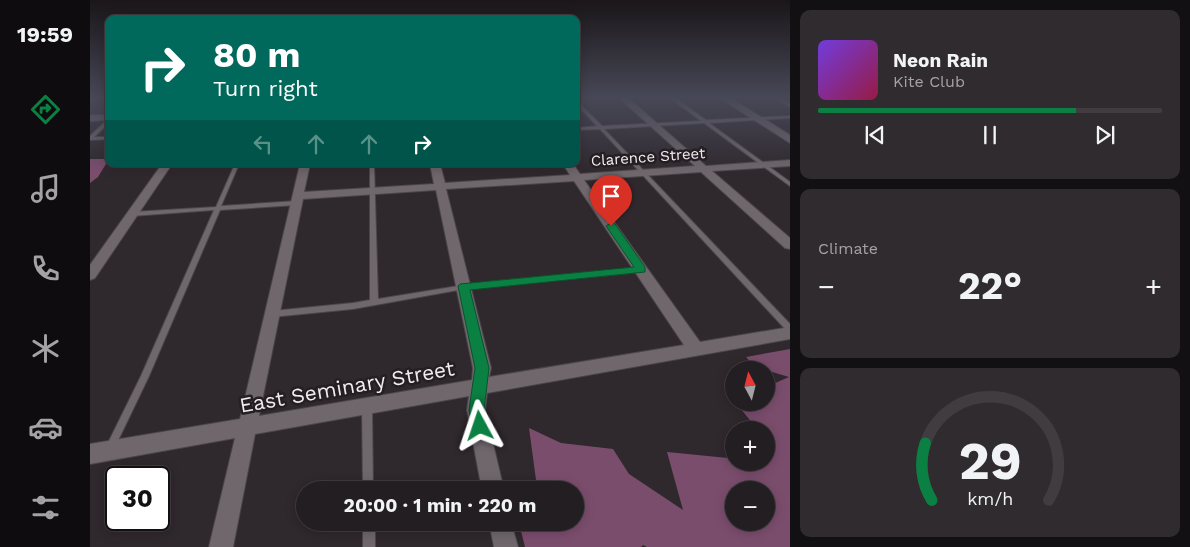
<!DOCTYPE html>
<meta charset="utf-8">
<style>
body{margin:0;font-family:"Work Sans",sans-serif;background:#2f2b2f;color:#f1f3f6;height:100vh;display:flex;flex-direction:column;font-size:19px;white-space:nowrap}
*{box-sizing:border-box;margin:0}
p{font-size:16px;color:#a3a2a5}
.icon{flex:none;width:28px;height:28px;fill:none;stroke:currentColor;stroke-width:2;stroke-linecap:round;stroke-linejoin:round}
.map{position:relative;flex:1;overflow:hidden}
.side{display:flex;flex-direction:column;gap:10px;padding:10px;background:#131013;width:400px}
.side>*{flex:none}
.top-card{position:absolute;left:15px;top:15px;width:475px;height:152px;border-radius:10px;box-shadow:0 2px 12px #0003,0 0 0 1px #403c40;background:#00695c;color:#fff;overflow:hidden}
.needle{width:32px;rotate:353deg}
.tools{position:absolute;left:635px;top:361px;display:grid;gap:10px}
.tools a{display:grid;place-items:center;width:50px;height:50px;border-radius:50%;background:#231e22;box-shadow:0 2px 12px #0003,0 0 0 1px #403c40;font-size:25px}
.speed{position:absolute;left:15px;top:466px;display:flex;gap:10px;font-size:25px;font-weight:700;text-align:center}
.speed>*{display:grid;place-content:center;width:65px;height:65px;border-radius:50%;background:#231e22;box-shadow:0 2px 12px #0003,0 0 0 1px #403c40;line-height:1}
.speed .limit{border:2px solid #111;border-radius:8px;background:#fff;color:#111}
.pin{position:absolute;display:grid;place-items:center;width:42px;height:42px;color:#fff;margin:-51px -21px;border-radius:50% 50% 50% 0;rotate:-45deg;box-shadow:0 0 5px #0007}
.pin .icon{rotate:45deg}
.me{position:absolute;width:55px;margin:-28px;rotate:355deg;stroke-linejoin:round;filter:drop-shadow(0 0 4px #0008)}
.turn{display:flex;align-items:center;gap:18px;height:105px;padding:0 25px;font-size:22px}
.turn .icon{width:65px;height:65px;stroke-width:2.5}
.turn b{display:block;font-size:35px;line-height:42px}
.lanes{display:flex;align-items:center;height:48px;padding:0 25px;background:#0003;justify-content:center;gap:25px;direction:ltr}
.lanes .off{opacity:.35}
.big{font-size:38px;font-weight:700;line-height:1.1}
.side .card{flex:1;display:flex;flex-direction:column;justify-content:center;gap:8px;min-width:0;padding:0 18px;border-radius:10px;background:#2f2b2f}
.side .dial{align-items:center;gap:0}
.dial svg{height:130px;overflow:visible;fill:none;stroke:#403c40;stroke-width:7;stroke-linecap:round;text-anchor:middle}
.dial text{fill:#f1f3f6;stroke:none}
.song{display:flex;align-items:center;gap:15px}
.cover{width:60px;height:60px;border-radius:8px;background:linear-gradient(135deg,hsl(260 70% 55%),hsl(340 70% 35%))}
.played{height:5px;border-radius:2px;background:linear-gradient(90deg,#0b8043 75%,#403c40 75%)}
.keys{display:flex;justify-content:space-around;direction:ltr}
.heat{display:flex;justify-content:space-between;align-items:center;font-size:28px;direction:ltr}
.trip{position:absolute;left:206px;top:481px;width:288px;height:50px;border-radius:25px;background:#231e22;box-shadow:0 2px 12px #0003,0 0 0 1px #403c40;font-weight:700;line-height:50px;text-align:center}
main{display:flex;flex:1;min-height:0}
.tab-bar{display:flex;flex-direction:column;width:90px;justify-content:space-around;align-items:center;background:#0e0c0e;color:#a3a2a5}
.tab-bar .icon{width:35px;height:35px}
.tab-bar .active{color:#0b8043}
.tab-bar b{font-size:22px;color:#f1f3f6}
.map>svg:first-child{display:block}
.built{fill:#3c2f38}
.forest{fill:#7b4d6d;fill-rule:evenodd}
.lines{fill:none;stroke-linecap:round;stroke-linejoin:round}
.service-casing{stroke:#4b464a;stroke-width:2}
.minor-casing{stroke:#4b464a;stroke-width:2}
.tertiary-casing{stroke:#4b464a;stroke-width:2}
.service{fill:#6f676c;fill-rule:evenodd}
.minor{fill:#6f676c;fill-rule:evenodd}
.tertiary{fill:#6f676c;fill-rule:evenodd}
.rail-casing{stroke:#aba5aa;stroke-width:4}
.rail{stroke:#251e23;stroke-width:2.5;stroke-dasharray:8;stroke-linecap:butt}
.route{fill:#0b8043;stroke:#07532c}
.labels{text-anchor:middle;stroke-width:5;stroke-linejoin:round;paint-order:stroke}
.far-street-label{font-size:15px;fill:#f1ecf0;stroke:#251e23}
.near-street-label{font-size:21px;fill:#f1ecf0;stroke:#251e23}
</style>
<main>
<nav class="tab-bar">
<b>19:59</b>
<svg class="icon active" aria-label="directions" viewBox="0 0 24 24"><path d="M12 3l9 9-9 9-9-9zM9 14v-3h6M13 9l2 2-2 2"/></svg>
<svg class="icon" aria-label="music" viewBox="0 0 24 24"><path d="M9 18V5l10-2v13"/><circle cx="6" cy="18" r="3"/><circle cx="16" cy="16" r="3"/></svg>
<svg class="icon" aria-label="phone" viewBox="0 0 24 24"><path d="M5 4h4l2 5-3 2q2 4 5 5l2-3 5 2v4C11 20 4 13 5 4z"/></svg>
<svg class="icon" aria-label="climate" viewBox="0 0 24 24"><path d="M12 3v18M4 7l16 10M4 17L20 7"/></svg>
<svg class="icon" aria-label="car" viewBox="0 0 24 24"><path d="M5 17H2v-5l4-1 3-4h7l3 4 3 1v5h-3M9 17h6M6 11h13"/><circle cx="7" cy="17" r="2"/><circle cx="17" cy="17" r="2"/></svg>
<svg class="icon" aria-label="filters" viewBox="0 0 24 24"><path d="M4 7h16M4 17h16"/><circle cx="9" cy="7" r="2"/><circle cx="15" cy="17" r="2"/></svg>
</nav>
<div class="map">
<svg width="700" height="547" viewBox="0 0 700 547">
<rect width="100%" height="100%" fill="#2f282d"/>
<!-- built -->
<path class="built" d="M 10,97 L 19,97 L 19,114 L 0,114 L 0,101 Z"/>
<!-- forest -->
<g class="forest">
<path d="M 0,159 L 19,159 L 8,177 L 0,183 Z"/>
<path d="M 700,349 L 700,547 L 557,547 L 553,545 L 551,547 L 435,547 L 429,523 L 485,522 L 485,490 L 431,490 L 446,480 L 439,428 L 471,443 L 523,449 L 539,474 L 593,510 L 577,452 L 638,458 L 644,444 L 644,462 L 676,462 L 676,443 L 678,443 L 676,430 L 668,430 L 646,403 L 676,402 L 676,387 L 699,377 L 665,367 L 656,357 ZM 644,490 L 676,490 L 676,522 L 644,522 Z"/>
</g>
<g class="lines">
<!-- service casing -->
<g class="service-casing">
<g id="service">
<path d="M 579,97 L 584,97 L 616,120 L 700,116 L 700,118 L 619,123 L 700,182 L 700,186 L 614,123 L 514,129 L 700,324 L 700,332 L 697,331 L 510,129 L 486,130 L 486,128 L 507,126 L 486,104 L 486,100 L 512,126 L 611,121 Z"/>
<path d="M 683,97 L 688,97 L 700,104 L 700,107 Z"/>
<path d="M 18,119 L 19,119 L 19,123 L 4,137 L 19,137 L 19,139 L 0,140 L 0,136 Z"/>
<path d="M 145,164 L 149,164 L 131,206 L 207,201 L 210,203 L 207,205 L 130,210 L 59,376 L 23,451 L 20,453 L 17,451 L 15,448 L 17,445 L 51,376 L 124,210 L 42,216 L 39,214 L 42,212 L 126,207 Z"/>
<path d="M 280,164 L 284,164 L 288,299 L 374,285 L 551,268 L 554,270 L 551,272 L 374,289 L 263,309 L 182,317 L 179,316 L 178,314 L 179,312 L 182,311 L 263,303 L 280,300 Z"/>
<path d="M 277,402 L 280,403 L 282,406 L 283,490 L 273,490 L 272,406 L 274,403 Z"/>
<rect x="273" y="522" width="12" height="25"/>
</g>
</g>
<!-- minor casing -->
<g class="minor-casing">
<g id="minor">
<path d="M 528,97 L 537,97 L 616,166 L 700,160 L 700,166 L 622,171 L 700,238 L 700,249 L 695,248 L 611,172 L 494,180 L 610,342 L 700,327 L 700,339 L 397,393 L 395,410 L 414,490 L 392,490 L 377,410 L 379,396 L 165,434 L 143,547 L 119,547 L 145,438 L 0,464 L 0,444 L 150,419 L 210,164 L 220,164 L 214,192 L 344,184 L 340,164 L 350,164 L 355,183 L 480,175 L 473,164 L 483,164 L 490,174 L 605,166 ZM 484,181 L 594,345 L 399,377 L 401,368 L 356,189 ZM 346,190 L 383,368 L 382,380 L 169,416 L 213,199 Z"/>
<path d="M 0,115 L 19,115 L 19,120 L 0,121 Z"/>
<path d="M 72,164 L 82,164 L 5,278 L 0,280 L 0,265 Z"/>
<path d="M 399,522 L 421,522 L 428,547 L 404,547 Z"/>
</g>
</g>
<!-- tertiary casing -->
<g class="tertiary-casing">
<path id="tertiary" d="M 628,97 L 639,97 L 700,135 L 700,143 Z"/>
</g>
<!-- service -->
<use href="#service" class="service"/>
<!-- minor -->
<use href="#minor" class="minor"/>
<!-- tertiary -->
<use href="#tertiary" class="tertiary"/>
<!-- rail casing -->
<g class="rail-casing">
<path id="rail" d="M 0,99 L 4,97"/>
</g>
<!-- rail -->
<use href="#rail" class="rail"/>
</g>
<!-- sky -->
<linearGradient id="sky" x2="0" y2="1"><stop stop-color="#1a1619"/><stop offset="0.56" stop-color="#474857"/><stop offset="1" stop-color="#474857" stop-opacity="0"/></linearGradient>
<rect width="700" height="174" fill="url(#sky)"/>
<!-- route -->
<path class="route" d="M 521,223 L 525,224 L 555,267 L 555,272 L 380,290 L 399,368 L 394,410 L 397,426 L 395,431 L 390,433 L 384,431 L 379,410 L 385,368 L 368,286 L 370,284 L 544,267 L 516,226 Z"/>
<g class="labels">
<!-- far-street labels -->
<g class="far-street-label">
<text transform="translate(558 157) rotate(-4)" y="5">Clarence Street</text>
</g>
<!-- near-street labels -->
<g class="near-street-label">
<text transform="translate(257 387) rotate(-10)" y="7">East Seminary Street</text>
</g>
</g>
</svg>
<div class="tools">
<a><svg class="needle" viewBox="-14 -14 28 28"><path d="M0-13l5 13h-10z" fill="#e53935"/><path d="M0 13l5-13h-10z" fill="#a3a2a5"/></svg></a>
<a>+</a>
<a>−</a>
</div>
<div class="speed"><div class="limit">30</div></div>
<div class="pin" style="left:521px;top:226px;background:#d93025"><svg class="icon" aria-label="arrive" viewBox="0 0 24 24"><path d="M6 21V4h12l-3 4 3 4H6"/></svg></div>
<svg class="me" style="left:390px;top:426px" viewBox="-20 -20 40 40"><path d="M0-17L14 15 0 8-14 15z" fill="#0b8043" stroke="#fff" stroke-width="4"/></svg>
<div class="trip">20:00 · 1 min · 220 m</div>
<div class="top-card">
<div class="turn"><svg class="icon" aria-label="right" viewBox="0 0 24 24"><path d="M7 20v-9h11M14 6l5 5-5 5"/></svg><div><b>80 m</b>Turn right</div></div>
<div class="lanes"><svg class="icon off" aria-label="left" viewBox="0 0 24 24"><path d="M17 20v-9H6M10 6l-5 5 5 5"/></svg><svg class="icon off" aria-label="ahead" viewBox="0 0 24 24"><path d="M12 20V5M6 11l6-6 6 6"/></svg><svg class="icon off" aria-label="ahead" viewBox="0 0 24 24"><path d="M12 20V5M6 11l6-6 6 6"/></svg><svg class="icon" aria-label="right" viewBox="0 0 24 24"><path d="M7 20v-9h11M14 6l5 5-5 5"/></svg></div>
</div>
</div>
<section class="side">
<div class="card">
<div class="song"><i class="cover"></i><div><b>Neon Rain</b><p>Kite Club</p></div></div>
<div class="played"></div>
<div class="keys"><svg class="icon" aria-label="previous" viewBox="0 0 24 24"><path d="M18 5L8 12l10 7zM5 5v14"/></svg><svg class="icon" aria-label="pause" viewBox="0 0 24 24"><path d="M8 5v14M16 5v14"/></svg><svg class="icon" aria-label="next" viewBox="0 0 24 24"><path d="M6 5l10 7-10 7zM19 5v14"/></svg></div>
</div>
<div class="card"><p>Climate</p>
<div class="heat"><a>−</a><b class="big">22°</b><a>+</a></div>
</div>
<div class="card dial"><svg viewBox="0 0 100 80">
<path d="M14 69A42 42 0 1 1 86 69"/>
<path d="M14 69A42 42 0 0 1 10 34" stroke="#0b8043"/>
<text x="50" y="56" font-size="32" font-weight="700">29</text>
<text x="50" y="72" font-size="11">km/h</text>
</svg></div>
</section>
</main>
